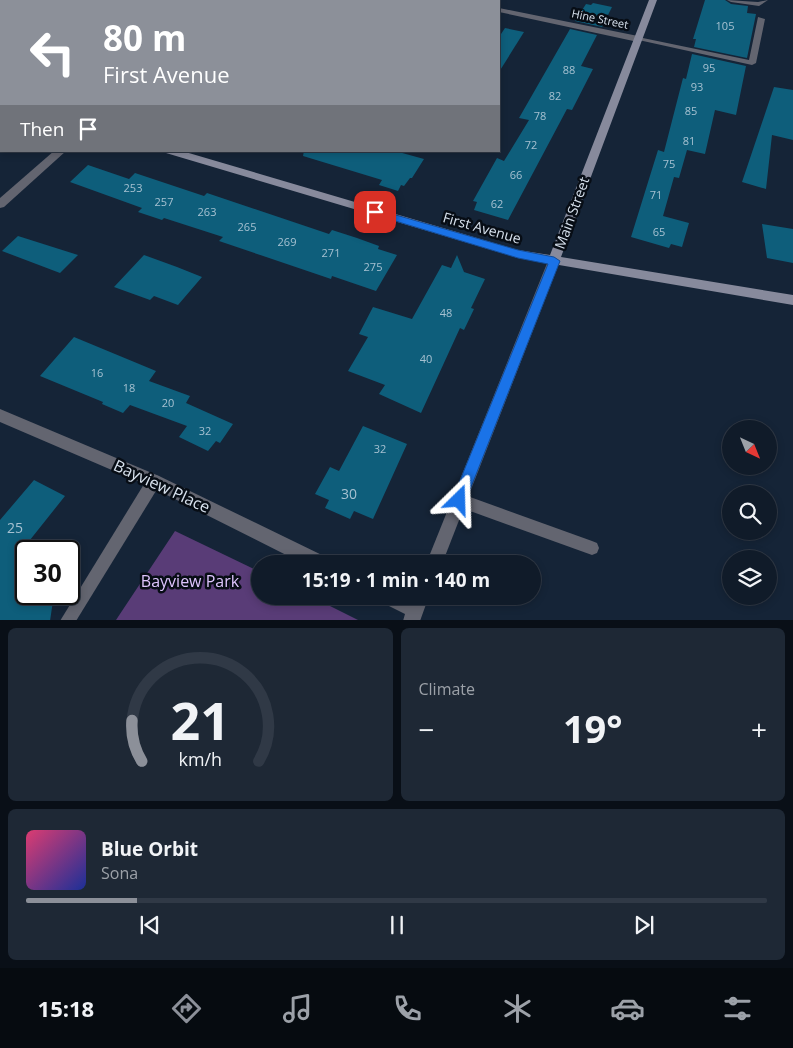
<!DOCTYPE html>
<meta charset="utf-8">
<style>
body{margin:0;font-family:"Open Sans",sans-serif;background:#1e2835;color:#f1f3f6;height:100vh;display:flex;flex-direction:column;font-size:19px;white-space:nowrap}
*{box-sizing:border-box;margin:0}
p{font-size:16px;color:#9ca1a8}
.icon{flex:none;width:28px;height:28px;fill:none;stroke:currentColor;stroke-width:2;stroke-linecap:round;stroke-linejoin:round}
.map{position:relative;height:620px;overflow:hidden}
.drawer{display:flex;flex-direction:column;gap:8px;padding:8px;background:#090f17;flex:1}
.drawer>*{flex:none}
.guide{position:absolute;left:0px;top:0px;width:500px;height:152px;box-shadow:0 2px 8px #0003,0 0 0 1px #303946;background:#8c9099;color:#fff;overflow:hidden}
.needle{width:32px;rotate:137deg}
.tools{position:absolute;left:722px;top:420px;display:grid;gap:10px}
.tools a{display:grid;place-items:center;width:55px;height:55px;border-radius:50%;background:#101b29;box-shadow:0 2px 8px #0003,0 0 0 1px #303946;font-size:25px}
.speed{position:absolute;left:15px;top:540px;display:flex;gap:10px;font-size:25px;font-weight:700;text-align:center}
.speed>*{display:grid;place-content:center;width:65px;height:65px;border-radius:50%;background:#101b29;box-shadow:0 2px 8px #0003,0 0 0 1px #303946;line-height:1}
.speed .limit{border:2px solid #111;border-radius:8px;background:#fff;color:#111}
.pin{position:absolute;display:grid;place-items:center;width:42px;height:42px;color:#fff;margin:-21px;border-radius:10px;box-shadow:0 2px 8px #0006}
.me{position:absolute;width:55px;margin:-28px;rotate:22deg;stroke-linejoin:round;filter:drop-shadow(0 0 4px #0008)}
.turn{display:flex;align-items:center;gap:18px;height:105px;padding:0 20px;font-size:22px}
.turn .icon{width:65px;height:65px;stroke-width:2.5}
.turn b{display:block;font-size:35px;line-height:42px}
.then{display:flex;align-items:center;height:48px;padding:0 20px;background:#0003;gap:10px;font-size:19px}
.big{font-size:38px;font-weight:700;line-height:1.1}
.drawer .widget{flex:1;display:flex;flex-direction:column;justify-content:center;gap:8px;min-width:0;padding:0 18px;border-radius:8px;background:#1e2835}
.drawer .dial{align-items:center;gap:0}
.dial svg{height:130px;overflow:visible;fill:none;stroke:#303946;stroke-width:7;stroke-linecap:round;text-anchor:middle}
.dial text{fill:#f1f3f6;stroke:none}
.song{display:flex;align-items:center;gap:15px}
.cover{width:60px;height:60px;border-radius:8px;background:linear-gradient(135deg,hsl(340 70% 55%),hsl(230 70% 35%))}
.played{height:5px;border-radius:2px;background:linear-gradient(90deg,#8c9099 15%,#303946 15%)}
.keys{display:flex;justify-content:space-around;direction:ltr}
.heat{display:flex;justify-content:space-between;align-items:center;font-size:28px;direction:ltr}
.drawer .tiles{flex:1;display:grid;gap:8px;grid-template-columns:1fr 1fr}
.widget:last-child{grid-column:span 2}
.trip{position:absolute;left:251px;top:555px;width:290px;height:50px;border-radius:25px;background:#101b29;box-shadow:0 2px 8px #0003,0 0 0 1px #303946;font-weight:700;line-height:50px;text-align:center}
.menu{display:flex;height:80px;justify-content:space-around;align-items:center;background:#060b10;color:#9ca1a8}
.menu .icon{width:35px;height:35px}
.menu .selected{color:#8c9099}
.menu b{font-size:22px;color:#f1f3f6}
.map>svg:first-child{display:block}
.green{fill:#593c77}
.building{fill:#0e5e7b}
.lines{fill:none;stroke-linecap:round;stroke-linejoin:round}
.lane{fill:#636570;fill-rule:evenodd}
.street{fill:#636570;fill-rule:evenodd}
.secondary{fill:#878a9c;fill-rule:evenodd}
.route{fill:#1a73e8;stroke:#114b97}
.labels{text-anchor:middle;stroke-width:5;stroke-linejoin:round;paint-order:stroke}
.far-street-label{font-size:11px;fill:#d8e2ee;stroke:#070d15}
.number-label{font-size:11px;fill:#a6c1d1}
.street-label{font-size:14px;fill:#d8e2ee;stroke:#070d15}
.near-number-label{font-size:14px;fill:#a6c1d1}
.near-street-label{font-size:16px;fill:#d8e2ee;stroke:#070d15}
.near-park-label{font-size:16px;fill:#dec5fd;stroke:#070d15}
</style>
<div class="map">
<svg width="793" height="621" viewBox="0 0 793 621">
<rect width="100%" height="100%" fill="#152437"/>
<!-- green -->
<path class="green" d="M 175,531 L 260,572 L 260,596 L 310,596 L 358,620 L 116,620 Z"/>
<!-- building -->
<g class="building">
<path d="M 705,0 L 725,0 L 731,4 L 748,6 L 747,13 L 756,14 L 747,58 L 694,47 L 696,39 L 693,39 Z"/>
<path d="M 593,3 L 612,7 L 602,27 L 575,21 L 586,4 L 591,5 Z"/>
<path d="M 505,28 L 524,32 L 499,72 L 499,37 Z"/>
<path d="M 570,29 L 597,35 L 581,66 L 593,69 L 572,110 L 567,109 L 508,220 L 474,210 L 477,202 L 473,201 L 497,158 L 504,161 L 529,120 L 519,118 Z"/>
<path d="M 692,54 L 746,66 L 736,115 L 715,110 L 705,154 L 687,150 L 679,178 L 674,177 L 663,216 L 689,223 L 682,247 L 671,244 L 669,248 L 631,237 L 658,150 L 664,152 L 683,78 L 686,79 Z"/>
<path d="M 774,87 L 793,90 L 793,140 L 772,135 L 766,189 L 742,182 Z"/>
<path d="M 304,151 L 395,151 L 424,159 L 412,178 L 410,178 L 404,186 L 401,185 L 398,191 L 379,185 L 382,180 L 303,156 Z"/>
<path d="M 88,165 L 129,179 L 135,173 L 204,196 L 207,193 L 329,234 L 332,230 L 357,238 L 379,246 L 378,249 L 397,255 L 376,291 L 332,276 L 331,279 L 219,241 L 223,237 L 164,218 L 162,220 L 138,212 L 142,208 L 70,182 Z"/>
<path d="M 762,224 L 793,229 L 793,263 L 767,258 Z"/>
<path d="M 18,236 L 78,255 L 60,273 L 2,251 Z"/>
<path d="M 144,255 L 177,267 L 202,277 L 178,305 L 154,296 L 150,300 L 114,287 Z"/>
<path d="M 457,255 L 464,272 L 485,279 L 471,308 L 474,309 L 464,330 L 460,328 L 421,413 L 379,394 L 385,385 L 348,371 L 368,337 L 359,334 L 373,307 L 412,319 L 442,265 L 451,268 Z"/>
<path d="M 74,337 L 156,371 L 149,381 L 190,396 L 186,403 L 233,424 L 220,443 L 216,441 L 208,451 L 179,437 L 187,426 L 130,405 L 123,413 L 102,404 L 103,402 L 40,376 Z"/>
<path d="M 363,426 L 407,444 L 373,519 L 354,511 L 350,519 L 325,508 L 329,500 L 315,494 L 330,467 L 339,471 Z"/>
<path d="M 34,480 L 65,496 L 26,545 L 26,594 L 54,594 L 50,621 L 0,621 L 0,520 Z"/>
</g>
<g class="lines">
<!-- lane -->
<g class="lane">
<path d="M 727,0 L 758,2 L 768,0 L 759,6 L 731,2 Z"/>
<path d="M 758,17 L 765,19 L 756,63 L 752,65 L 634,39 L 638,37 L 749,60 Z"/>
<path d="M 154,475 L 159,476 L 161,481 L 159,486 L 76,621 L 60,621 L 149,476 Z"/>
<path d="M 459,493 L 592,541 L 597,543 L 599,548 L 597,553 L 592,555 L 459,507 L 454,505 L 452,500 L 454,495 Z"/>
</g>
<!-- street -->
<g class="street">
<path d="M 449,0 L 462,0 L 463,1 L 450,1 Z"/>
<path d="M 499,8 L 638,36 L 642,39 L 638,42 L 499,12 Z"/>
<path d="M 54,151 L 66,151 L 4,207 L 0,208 L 0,198 Z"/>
<path d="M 554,257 L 560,261 L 442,564 L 426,564 L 548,261 Z"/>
<path d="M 0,409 L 159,476 L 328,558 L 330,564 L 304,564 L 149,486 L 0,422 Z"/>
<path d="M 379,596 L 405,596 L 411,599 L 413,596 L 429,596 L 420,621 L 403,621 L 405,614 L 381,602 Z"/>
</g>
<!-- secondary -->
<g class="secondary">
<path d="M 649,0 L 657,0 L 561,257 L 793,295 L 793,305 L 518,258 L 166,153 L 165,151 L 182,151 L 518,250 L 550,255 Z"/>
<rect x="0" y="98" width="1" height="6"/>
</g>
</g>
<!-- route -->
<path class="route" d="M 375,209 L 518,250 L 554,257 L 560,261 L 466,500 L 464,505 L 459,507 L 454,505 L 452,500 L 548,264 L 518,258 L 372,214 L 370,212 Z"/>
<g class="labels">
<!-- far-street labels -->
<g class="far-street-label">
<text transform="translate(600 19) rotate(12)" y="4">Hine Street</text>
</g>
<!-- number labels -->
<g class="number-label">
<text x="725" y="30">105</text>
<text x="709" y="72">95</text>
<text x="569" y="74">88</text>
<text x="697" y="91">93</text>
<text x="555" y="100">82</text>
<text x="691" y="115">85</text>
<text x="540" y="120">78</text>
<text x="689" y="145">81</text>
<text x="531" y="149">72</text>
<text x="669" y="168">75</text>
<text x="516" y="179">66</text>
<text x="133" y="192">253</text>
<text x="656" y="199">71</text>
<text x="164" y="206">257</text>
<text x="497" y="208">62</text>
<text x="207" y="216">263</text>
<text x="247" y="231">265</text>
<text x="659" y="236">65</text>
<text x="287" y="246">269</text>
<text x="331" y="257">271</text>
<text x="373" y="271">275</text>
<text x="446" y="317">48</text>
<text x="426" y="363">40</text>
<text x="97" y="377">16</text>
<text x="129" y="392">18</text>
<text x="168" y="407">20</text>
<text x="205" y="435">32</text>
<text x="380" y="453">32</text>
</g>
<!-- street labels -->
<g class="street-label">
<text transform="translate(572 213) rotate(-70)" y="5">Main Street</text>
<text transform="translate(482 228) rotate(16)" y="5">First Avenue</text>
</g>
<!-- near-number labels -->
<g class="near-number-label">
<text x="349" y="499">30</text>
<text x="15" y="533">25</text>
</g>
<!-- near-street labels -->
<g class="near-street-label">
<text transform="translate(162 486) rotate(25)" y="6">Bayview Place</text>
</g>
<!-- near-park labels -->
<g class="near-park-label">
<text x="190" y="587">Bayview Park</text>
</g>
</g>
</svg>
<div class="tools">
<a><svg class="needle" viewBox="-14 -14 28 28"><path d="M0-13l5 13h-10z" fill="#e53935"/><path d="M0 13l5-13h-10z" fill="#9ca1a8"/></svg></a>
<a><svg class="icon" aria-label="search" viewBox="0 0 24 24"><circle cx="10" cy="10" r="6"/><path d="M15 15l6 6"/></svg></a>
<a><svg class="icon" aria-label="layers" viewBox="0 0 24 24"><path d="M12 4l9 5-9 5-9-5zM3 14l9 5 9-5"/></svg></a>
</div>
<div class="speed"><div class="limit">30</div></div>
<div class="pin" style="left:375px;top:212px;background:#d93025"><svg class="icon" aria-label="arrive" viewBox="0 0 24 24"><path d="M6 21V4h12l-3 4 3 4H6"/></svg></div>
<svg class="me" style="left:459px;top:500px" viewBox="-20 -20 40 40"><path d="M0-17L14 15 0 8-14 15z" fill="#1a73e8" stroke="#fff" stroke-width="4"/></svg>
<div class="trip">15:19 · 1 min · 140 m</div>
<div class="guide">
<div class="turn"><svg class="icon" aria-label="left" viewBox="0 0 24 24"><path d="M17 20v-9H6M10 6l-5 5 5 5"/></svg><div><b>80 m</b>First Avenue</div></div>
<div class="then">Then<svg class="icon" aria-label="arrive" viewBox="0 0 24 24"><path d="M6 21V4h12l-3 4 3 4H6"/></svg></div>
</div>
</div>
<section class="drawer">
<div class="tiles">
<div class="widget dial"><svg viewBox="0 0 100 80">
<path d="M14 69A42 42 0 1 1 86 69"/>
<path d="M14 69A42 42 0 0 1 8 44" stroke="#8c9099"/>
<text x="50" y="56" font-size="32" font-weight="700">21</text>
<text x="50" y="72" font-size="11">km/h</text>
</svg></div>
<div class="widget"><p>Climate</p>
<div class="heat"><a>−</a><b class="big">19°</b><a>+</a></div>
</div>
<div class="widget">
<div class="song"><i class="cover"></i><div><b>Blue Orbit</b><p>Sona</p></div></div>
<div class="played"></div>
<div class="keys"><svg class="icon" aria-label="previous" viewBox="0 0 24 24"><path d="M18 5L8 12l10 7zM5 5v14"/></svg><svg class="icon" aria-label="pause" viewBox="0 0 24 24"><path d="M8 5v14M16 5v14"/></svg><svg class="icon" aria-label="next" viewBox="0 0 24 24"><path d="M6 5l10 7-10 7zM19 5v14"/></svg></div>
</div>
</div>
</section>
<nav class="menu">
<b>15:18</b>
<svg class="icon selected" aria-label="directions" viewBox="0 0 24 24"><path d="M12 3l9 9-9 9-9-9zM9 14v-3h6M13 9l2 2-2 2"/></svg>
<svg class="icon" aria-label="music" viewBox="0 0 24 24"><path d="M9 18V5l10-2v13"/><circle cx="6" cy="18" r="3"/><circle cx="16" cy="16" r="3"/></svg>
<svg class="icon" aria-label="phone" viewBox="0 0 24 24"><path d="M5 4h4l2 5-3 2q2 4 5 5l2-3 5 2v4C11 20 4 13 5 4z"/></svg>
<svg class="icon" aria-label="climate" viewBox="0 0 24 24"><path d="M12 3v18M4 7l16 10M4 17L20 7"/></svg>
<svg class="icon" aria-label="car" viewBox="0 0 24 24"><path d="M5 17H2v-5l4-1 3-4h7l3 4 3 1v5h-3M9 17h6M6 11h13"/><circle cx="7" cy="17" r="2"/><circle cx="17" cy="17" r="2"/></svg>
<svg class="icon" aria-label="filters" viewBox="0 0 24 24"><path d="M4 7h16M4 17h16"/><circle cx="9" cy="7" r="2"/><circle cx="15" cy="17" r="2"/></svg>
</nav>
